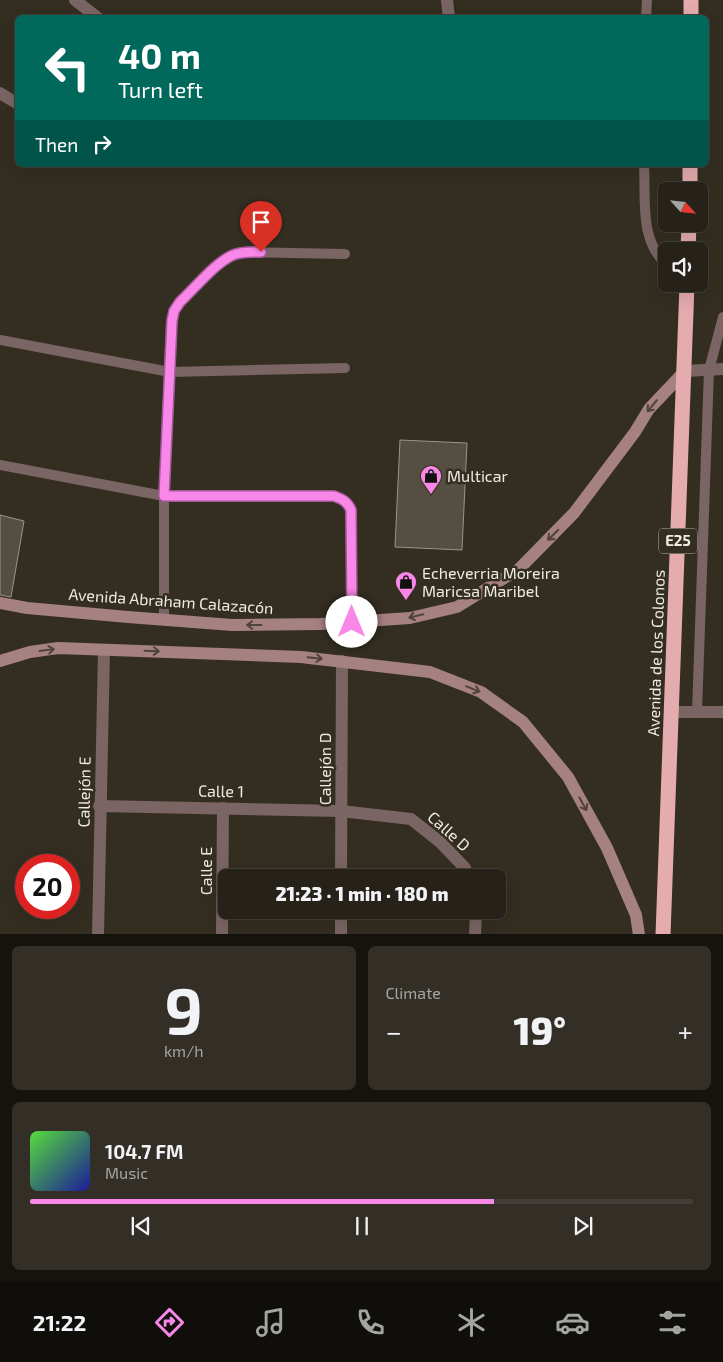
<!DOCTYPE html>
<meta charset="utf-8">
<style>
body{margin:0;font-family:"Exo 2",sans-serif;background:#332f26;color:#f1f3f6;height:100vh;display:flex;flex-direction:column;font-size:19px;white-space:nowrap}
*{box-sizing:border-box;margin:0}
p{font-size:16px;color:#a4a4a2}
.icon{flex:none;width:28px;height:28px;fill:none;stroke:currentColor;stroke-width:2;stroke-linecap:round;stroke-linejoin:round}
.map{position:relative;height:934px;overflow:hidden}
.panel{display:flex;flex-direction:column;gap:12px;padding:12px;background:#15130e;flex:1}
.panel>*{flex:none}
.banner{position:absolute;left:15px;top:15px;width:694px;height:152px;border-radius:8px;box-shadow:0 5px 20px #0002,0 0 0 1px #433f38;background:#00695c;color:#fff;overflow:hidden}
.needle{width:32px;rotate:117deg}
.controls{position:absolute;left:658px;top:182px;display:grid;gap:10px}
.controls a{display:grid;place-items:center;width:50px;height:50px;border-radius:8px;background:#272219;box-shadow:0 5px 20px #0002,0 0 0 1px #433f38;font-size:25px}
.speed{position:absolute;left:15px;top:854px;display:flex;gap:10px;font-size:25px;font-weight:700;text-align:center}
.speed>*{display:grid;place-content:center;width:65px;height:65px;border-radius:50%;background:#272219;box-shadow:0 5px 20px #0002,0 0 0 1px #433f38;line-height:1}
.speed .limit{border:8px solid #d22;background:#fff;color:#111}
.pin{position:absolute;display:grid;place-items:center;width:42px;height:42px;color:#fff;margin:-51px -21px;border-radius:50% 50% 50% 0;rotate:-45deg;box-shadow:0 0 5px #0007}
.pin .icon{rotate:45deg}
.me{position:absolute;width:55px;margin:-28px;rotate:0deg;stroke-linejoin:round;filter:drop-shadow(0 0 4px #0008)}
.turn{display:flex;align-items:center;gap:18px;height:105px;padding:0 20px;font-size:22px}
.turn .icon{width:65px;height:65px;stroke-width:2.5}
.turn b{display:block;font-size:35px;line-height:42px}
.then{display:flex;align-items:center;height:48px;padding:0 20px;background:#0003;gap:10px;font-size:19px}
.big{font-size:38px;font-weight:800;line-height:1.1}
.panel .tile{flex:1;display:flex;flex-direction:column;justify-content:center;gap:8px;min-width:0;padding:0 18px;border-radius:8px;background:#332f26}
.panel .dial{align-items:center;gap:0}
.dial b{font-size:65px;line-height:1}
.song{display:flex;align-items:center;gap:15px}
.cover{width:60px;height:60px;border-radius:8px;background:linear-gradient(135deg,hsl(110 70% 55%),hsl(240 70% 35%))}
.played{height:5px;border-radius:2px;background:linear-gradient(90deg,#f987e8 70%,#433f38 70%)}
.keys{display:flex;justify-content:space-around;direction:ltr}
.heat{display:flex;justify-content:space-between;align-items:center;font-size:28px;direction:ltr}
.panel .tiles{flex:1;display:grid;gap:12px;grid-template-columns:1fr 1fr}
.tile:last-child{grid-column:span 2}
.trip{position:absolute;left:218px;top:869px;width:288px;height:50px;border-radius:8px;background:#272219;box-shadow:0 5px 20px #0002,0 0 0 1px #433f38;font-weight:800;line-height:50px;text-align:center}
.tabs{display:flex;height:80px;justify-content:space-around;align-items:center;background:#100e0a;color:#a4a4a2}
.tabs .icon{width:35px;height:35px}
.tabs .active{color:#f987e8}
.tabs b{font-size:22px;color:#f1f3f6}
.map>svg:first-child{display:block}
.building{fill:#554f41;stroke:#9c9586}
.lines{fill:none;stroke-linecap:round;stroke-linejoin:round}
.lane{stroke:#7b6464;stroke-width:10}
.street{stroke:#7b6464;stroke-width:12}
.secondary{stroke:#a68182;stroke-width:12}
.highway{stroke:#e5acae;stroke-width:15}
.oneway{stroke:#504339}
.route-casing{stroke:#a25897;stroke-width:12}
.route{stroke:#f987e8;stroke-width:9}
.labels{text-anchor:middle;stroke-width:5;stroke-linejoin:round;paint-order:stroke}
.shield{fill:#342e21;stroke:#b6b2a8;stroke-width:1}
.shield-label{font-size:15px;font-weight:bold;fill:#eeeae2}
.poi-label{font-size:16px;fill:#eeeae2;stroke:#342e21;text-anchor:start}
.street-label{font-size:16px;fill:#eeeae2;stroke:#342e21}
</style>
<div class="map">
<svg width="723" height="935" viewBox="0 0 723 935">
<rect width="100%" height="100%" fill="#342e21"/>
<!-- building -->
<g class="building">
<path d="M 400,440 L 467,443 L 462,550 L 395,547 Z"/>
<path d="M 0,515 L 24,521 L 11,597 L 0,595 Z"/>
</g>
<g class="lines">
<!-- lane -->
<g class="lane">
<path d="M 646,18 L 647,0"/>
<path d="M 644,165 C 646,198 639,240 666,264"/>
<path d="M 0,340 L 170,372 L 345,368"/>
<path d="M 0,465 L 164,496 L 334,497 C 342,499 347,501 351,510 L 352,622"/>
<path d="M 164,620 L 164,496 L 171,321 L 174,311 L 180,302 C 198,285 219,257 244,252 L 345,254"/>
<path d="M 697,712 L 709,370 L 723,317"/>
</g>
<!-- street -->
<g class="street">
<path d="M 75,0 L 98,18"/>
<path d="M 447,0 L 449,18"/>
<path d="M 0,93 L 18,104"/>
<path d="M 685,371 L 723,369"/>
<path d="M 670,712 L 723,712"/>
<path d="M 99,806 L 341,811 L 411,819 L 440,842 L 465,868 L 468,878"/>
<path d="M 341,878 L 342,661"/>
<path d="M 98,935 L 104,650"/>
<path d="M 222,935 L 223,808"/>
<path d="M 341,935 L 341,910"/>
<path d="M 475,935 L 476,910"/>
</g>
<!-- secondary -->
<g class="secondary">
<path d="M 0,603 L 27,608 L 128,617 L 232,625 L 320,624 L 410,618 L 457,607 L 519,569 L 574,513 L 635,432 L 649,409 L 685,371"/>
<path d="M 0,661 L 30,652 L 58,648 L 301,657 L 430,672 L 481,692 L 523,722 L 568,777 L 607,848 L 636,915 L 639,935"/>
</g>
<!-- highway -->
<g class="highway">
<path d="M 691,18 L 691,0"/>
<path d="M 690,191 L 690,165"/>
<path d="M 688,251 L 689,224"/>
<path d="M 663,935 L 687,284"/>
</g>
</g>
<!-- one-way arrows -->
<defs><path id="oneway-shaft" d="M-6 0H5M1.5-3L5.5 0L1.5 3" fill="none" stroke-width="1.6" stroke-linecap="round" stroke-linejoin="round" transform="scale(1.25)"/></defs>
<g class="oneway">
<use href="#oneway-shaft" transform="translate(652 406) rotate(130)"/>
<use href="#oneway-shaft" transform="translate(553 535) rotate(135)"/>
<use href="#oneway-shaft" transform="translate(416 616) rotate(167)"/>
<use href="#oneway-shaft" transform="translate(254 625) rotate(180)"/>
<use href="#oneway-shaft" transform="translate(47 650) rotate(-8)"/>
<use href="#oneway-shaft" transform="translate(152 651) rotate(2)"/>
<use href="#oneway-shaft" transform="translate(315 658) rotate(6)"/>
<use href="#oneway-shaft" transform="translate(473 689) rotate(22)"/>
<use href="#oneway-shaft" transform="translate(583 804) rotate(61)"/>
</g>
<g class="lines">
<!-- route casing -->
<g class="route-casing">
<path id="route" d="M 261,252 C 251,252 242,251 233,255 C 216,262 194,289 180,302 L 174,311 L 172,321 L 164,496 L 334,496 C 342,499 347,501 351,510 L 352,622"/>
</g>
<!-- route -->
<use href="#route" class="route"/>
</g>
<!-- icons -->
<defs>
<g id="shop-pin" transform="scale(1.125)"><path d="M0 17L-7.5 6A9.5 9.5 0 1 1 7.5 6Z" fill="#f987e8" stroke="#342e21"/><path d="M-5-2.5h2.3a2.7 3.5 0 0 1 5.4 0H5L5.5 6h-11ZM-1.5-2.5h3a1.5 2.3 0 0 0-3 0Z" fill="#111"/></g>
</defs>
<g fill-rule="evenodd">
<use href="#shop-pin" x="431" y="476"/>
<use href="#shop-pin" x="406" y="582"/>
</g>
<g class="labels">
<!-- shield labels -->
<rect class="shield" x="659" y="528.5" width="38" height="25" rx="4"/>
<g class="shield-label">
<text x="678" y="546">E25</text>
</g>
<!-- poi labels -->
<g class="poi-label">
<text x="447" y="482">Multicar</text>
<text x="422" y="579">Echeverria Moreira<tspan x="422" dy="18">Maricsa Maribel</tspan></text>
</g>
<!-- street labels -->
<g class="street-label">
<text transform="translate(171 601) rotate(4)" y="6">Avenida Abraham Calazacón</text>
<text transform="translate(656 653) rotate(-88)" y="6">Avenida de los Colonos</text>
<text transform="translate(325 769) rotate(-90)" y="6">Callejón D</text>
<text transform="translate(221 791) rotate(1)" y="6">Calle 1</text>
<text transform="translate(84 792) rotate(-89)" y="6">Callejón E</text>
<text transform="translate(449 831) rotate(42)" y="6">Calle D</text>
<text transform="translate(206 871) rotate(-90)" y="6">Calle E</text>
</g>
</g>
</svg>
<div class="controls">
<a><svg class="needle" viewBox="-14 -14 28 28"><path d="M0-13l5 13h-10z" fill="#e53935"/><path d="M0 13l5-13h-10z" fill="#a4a4a2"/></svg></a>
<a><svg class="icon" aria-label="sound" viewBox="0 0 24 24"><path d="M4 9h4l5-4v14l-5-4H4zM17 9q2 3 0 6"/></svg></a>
</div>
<div class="speed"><div class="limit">20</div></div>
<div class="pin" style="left:261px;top:252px;background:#d93025"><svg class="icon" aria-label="arrive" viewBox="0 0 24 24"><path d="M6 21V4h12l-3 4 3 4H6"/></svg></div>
<svg class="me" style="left:352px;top:622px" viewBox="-20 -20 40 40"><circle r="19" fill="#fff"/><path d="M0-13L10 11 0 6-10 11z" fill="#f987e8"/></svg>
<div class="trip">21:23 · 1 min · 180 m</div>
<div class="banner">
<div class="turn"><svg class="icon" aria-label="left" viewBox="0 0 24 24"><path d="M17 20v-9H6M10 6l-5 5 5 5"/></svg><div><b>40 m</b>Turn left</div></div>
<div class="then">Then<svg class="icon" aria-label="right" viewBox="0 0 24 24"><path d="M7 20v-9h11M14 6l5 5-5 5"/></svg></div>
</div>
</div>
<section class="panel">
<div class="tiles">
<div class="tile dial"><b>9</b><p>km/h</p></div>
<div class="tile"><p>Climate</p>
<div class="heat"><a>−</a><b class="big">19°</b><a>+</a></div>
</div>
<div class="tile">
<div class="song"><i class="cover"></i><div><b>104.7 FM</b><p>Music</p></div></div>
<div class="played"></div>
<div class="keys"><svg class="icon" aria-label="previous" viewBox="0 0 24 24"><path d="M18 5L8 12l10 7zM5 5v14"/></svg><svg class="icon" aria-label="pause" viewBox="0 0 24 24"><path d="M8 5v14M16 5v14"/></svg><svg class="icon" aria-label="next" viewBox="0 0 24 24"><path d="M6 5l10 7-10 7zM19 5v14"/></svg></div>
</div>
</div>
</section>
<nav class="tabs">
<b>21:22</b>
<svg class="icon active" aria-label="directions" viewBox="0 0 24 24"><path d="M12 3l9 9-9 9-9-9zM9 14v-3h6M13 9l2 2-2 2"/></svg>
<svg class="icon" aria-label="music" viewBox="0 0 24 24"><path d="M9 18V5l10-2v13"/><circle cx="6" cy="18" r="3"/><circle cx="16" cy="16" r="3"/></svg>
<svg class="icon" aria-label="phone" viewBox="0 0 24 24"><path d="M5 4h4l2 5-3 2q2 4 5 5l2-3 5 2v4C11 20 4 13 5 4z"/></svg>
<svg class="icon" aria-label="climate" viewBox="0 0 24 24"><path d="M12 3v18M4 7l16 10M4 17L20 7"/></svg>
<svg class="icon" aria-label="car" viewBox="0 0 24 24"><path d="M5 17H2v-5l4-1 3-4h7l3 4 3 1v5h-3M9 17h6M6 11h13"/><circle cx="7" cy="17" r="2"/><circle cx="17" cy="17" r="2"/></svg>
<svg class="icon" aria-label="filters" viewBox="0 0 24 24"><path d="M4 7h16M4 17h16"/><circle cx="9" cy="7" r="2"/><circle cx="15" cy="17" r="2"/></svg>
</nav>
